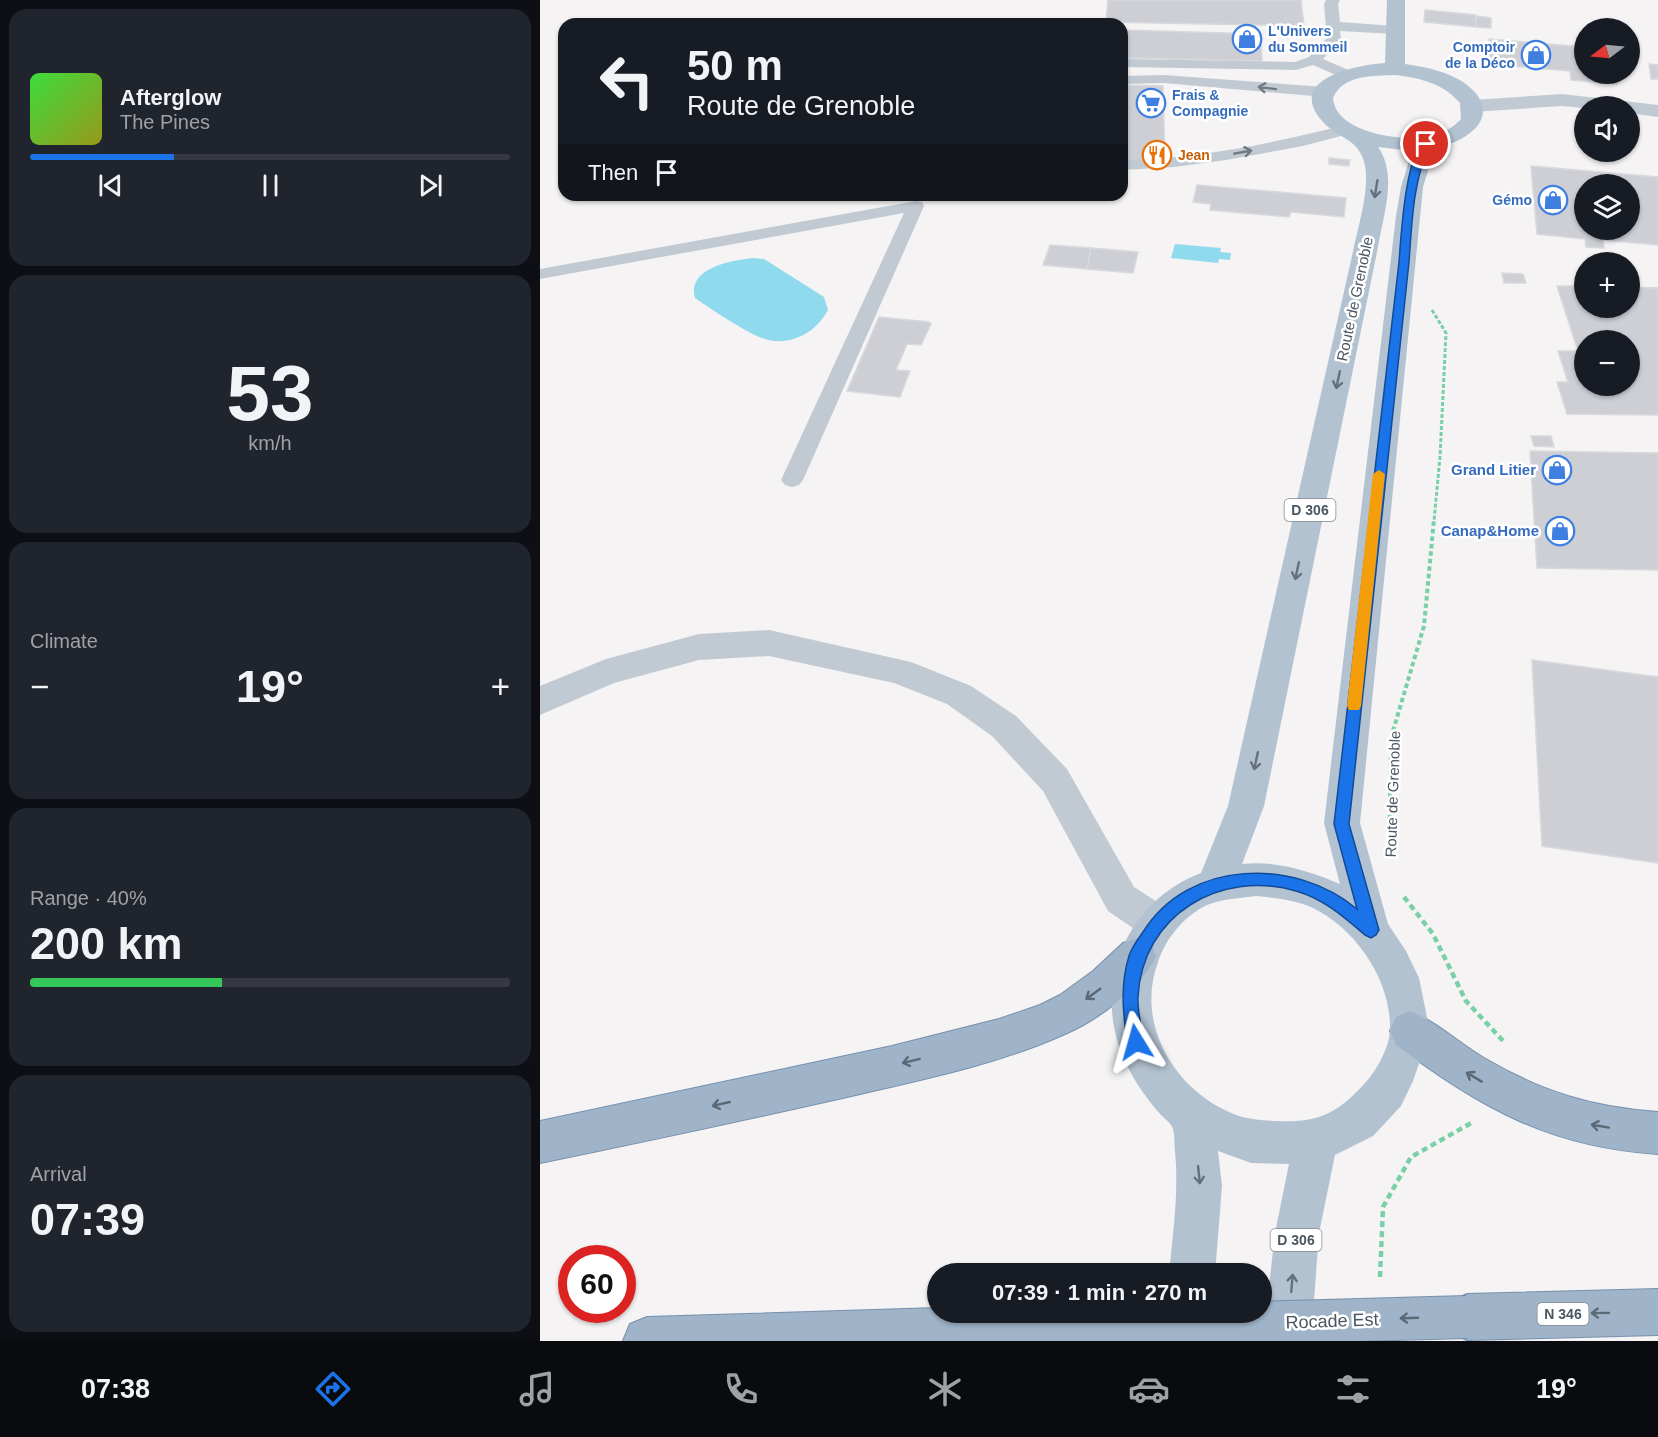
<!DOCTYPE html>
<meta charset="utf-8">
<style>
body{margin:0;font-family:Arial,sans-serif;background:#20242c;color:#f1f3f6;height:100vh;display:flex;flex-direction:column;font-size:22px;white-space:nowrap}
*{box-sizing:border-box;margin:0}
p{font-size:20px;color:#9ea1a6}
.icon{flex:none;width:33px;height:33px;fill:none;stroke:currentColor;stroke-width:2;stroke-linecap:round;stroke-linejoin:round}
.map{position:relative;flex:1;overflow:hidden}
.panel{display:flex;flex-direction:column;gap:9px;padding:9px;background:#0d0f14;width:540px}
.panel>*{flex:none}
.guide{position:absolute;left:18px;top:18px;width:570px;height:183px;border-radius:18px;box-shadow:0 2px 4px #0004;background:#171b24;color:#f1f3f6;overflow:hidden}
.needle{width:39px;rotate:254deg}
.controls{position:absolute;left:1034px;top:18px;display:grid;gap:12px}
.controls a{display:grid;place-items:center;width:66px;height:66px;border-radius:50%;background:#171b24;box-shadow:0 2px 4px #0004;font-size:30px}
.speed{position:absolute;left:18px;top:1245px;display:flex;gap:12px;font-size:30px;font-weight:700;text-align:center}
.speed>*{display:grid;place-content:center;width:78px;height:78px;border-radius:50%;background:#171b24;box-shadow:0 2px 4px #0004;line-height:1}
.speed .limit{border:9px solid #d22;background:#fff;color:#111}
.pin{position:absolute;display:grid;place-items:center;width:51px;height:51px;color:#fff;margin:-26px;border:3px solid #fff;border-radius:50%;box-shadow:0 2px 6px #0007}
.me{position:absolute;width:66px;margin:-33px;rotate:352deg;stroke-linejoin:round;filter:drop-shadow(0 0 4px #0008)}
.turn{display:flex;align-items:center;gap:21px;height:126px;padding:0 30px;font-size:27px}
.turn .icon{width:78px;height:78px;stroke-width:2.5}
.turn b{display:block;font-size:42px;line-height:51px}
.then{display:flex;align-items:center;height:57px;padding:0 30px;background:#0003;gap:12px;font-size:22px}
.big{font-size:45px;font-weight:700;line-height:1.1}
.panel .card{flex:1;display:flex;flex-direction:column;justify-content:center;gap:9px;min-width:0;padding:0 21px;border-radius:18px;background:#20242c}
.panel .dial{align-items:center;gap:0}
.dial b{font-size:78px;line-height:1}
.song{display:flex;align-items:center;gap:18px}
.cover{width:72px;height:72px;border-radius:9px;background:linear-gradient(135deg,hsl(120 70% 55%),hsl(60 70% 35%))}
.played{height:6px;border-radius:3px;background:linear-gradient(90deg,#1a73e8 30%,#363941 30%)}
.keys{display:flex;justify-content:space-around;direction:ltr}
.heat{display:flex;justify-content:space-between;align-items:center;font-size:33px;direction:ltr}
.charge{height:9px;border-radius:4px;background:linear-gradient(90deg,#34c759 40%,#363941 0)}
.trip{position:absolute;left:387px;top:1263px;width:345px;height:60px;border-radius:30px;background:#171b24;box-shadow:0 2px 4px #0004;font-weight:700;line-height:60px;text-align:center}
.tab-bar{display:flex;height:96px;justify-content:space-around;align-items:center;background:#090b0e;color:#9ea1a6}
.tab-bar .icon{width:42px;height:42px}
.tab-bar .active{color:#1a73e8}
.tab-bar b{font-size:27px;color:#f1f3f6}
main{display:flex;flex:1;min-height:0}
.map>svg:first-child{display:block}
.water{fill:#90daee}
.building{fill:#cdcfd5;stroke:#d7d9de;stroke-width:1.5;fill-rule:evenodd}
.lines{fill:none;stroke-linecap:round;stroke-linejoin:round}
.trunk-casing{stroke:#7690ad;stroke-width:2}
.path-far2{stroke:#7ad0a6;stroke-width:3;stroke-dasharray:4 2;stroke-linecap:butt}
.path-far1{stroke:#7ad0a6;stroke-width:4;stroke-dasharray:4.5 3;stroke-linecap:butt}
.path{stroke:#7ad0a6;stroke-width:4.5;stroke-dasharray:6 4;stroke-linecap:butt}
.service{fill:#c1cad2;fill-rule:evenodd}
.minor{fill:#c1cad2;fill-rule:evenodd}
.primary{fill:#b3c2d1;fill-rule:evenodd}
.trunk{fill:#9fb4c9;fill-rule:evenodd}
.trunk-bridge-casing{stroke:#7690ad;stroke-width:44;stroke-linecap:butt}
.trunk-bridge{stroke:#9fb4c9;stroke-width:42}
.oneway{stroke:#6e7983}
.oneway2{stroke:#64717d}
.oneway3{stroke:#5b6976}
.route{fill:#1a73e8;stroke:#114b97;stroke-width:1.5}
.slow{fill:#f59e0b}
.labels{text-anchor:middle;stroke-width:5;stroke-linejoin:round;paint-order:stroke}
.far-shop-label{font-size:14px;font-weight:bold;fill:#366cbe;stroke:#fff;text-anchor:start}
.far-food-label{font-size:14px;font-weight:bold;fill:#c56008;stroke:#fff;text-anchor:start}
.shield{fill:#fff;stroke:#808990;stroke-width:1.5}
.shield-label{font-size:14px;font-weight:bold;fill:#4a5661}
.street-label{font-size:15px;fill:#4a5661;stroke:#fff}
.shop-label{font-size:15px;font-weight:bold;fill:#366cbe;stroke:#fff;text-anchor:end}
.near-street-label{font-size:18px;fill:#4a5661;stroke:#fff}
</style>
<main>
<section class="panel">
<div class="card">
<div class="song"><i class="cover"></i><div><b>Afterglow</b><p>The Pines</p></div></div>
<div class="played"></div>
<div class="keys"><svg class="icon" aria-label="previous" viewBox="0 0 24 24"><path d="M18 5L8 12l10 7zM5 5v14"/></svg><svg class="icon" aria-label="pause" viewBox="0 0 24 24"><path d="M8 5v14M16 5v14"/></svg><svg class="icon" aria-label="next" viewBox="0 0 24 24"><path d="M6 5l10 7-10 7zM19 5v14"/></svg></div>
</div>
<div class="card dial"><b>53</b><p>km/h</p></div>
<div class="card"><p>Climate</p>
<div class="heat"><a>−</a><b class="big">19°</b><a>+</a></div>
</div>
<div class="card"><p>Range · 40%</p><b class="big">200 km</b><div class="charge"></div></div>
<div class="card"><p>Arrival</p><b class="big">07:39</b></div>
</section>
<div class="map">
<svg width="1118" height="1341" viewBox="0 0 1118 1341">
<rect width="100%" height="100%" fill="#f5f3f3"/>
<!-- water -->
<g class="water">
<path d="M 635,244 L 681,248 L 680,252 L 691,253 L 690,260 L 679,259 L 678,263 L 631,258 Z"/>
<path d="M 213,258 L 224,259 L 284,297 L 288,310 C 276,333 249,348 222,338 C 205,332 171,309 155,298 C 146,268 193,260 213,258 Z"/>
</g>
<!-- building -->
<g class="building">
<path d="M 568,0 L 761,0 L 764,26 L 566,22 Z"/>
<path d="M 885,10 L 936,15 L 936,27 L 884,22 Z"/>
<path d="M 936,16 L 951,18 L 951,28 L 936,27 Z"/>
<path d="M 582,30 L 721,34 L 722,61 L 582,58 Z"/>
<path d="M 949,39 L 1044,47 L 1044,74 L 1076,74 L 1077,84 L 1031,80 L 1030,71 L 949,64 Z"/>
<path d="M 1109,64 L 1118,65 L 1118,79 L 1111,79 Z"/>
<path d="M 582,85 L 623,86 L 625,162 L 582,162 Z"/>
<path d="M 789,158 L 810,160 L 809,166 L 789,164 Z"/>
<path d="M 991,166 L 1118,177 L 1118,245 L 1063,240 L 1064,248 L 1046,247 L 1045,239 L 997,234 ZM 1044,184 L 1089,184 L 1089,230 L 1044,230 Z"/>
<path d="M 657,185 L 806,198 L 804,217 L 751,212 L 749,217 L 670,210 L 671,204 L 653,202 Z"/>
<path d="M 510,245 L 551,248 L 547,269 L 503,265 Z"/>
<path d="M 551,248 L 598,252 L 593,273 L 547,269 Z"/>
<path d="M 962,273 L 983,274 L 986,283 L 964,283 Z"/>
<path d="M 1017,286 L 1044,286 L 1044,308 L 1089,308 L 1089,287 L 1118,288 L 1118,415 L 1027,414 L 1017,382 L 1028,382 L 1018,351 L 1038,351 ZM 1044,340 L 1089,340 L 1089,386 L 1044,386 Z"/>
<path d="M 339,317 L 389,322 L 391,324 L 381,345 L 367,344 L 356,370 L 370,371 L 360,397 L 307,391 Z"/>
<path d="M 991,436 L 1011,436 L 1014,447 L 994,446 Z"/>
<path d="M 990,451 L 1118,453 L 1118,570 L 997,568 Z"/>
<path d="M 992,660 L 1118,677 L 1118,863 L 1002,846 Z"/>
</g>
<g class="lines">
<!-- trunk casing -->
<g class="trunk-casing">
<g id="trunk">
<path d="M 597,938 L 611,943 L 616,956 C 603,987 556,1021 525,1034 C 456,1065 380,1080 307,1097 C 205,1120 102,1142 0,1163 L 0,1121 L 352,1046 L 459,1019 L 500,1005 L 520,995 L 553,971 L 583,943 Z"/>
<path d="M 870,1011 C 897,1022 919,1043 944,1058 C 1002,1092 1051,1107 1118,1112 L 1118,1154 C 1009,1147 942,1108 856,1045 L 850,1031 L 856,1017 Z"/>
<path d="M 1118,1289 L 1118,1335 L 927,1340 L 911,1333 L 904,1317 L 911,1301 L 927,1294 Z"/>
<path d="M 398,1308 L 398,1312 L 468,1312 L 477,1330 L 473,1341 L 83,1341 L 90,1324 L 107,1317 Z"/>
</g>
</g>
<!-- path-far2 -->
<path class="path-far2" d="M 892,310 L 906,333 L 900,457 L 894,521"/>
<!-- path-far1 -->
<g class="path-far1">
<path d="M 853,731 L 884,626 L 894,519"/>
<path d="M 849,842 L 851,750"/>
</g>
<!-- path -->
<g class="path">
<path d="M 864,897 L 893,934 L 926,1001 L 965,1043"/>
<path d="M 840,1277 L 843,1207 L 871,1157 L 933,1122"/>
</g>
<!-- service -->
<g class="service">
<path d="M 786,0 L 800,0 L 798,4 L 800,22 L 855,26 L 862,30 L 855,34 L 800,31 L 801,39 L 783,59 L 813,72 L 815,75 L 813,78 L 803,78 L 773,65 L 756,70 L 582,67 L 582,59 L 755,62 L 769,57 L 787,38 L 784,4 Z"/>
<path d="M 624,75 L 785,87 L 793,92 L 785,97 L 624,83 L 582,84 L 582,76 Z"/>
<path d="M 806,125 L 814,130 L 812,133 L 763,146 L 686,160 L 634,167 L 582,170 L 582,160 C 658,159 733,143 806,125 Z"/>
<path d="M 376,201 L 382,202 L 384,206 L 263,480 L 259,485 L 252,487 L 245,485 L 241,480 L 364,213 L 0,279 L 0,269 Z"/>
</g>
<!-- minor -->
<g class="minor">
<path d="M 1022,94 L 1118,105 L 1118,117 L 1089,113 L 1089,106 L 1044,106 L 1044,108 L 1022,106 L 932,112 L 925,110 L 921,106 L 925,102 L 932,100 Z"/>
<path d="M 229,630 L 371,662 L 431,686 L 476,716 L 527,769 L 594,887 L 631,911 L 636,923 L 631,935 L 617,941 L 603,935 L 568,911 L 503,791 L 452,736 L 407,704 L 354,683 L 229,656 L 159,660 L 74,683 L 0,715 L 0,686 L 66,659 L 159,634 Z"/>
</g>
<!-- primary -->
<path class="primary" d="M 847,0 L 865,0 L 865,64 C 885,67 906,71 923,82 C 966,112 932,141 895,148 L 883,187 L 820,823 L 848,924 L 866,951 L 879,978 L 890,1032 L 873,1081 L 861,1106 L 833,1136 L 795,1155 L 779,1233 L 771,1341 L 723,1341 L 735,1233 L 749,1164 L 711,1163 L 678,1151 L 682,1186 L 675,1274 L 629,1274 C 633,1232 639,1193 635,1151 C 634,1144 635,1136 633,1129 C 632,1124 625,1119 621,1115 C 607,1099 595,1083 586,1063 C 550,989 584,902 661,873 L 688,806 L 814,247 C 819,223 833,179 822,156 C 814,138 797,137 785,124 C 742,80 815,65 845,63 ZM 855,75 C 880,78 903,83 920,103 L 921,119 C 914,126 908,131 898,134 C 871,144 795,135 793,98 C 803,74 834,76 855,75 ZM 838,147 L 872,151 L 861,187 L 856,216 L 784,823 L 800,884 C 770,871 735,860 702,864 L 724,806 L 838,247 C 843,216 858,175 838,147 ZM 716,896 C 735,898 756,900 773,908 C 816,929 851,980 850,1029 C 850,1046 837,1070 826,1082 C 797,1114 779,1123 735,1121 C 718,1120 702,1119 687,1111 C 631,1085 596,1021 618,962 C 626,938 644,916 667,905 C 682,899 700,898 716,896 Z"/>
<!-- trunk -->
<use href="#trunk" class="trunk"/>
<!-- trunk-bridge casing -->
<g class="trunk-bridge-casing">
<path id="trunk-bridge" d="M 454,1330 L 927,1317"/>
</g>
<!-- trunk-bridge -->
<use href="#trunk-bridge" class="trunk-bridge"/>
</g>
<!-- one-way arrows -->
<defs><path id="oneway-shaft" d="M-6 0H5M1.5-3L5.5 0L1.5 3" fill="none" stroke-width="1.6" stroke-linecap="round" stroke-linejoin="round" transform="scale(1.5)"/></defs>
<g class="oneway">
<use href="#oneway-shaft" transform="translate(727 88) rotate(-173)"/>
<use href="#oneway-shaft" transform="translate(703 152) rotate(-10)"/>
</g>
<g class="oneway2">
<use href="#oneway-shaft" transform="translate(836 189) rotate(99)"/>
<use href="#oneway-shaft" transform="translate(798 380) rotate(102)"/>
<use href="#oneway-shaft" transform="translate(757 571) rotate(102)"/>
<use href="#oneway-shaft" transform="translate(716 761) rotate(102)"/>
<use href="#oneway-shaft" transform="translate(659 1175) rotate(84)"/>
<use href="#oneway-shaft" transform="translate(752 1283) rotate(-85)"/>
</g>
<g class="oneway3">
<use href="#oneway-shaft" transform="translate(553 994) rotate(144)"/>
<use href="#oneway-shaft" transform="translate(371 1061) rotate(166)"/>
<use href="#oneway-shaft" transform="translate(934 1077) rotate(-149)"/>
<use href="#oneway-shaft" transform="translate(181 1104) rotate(167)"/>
<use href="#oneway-shaft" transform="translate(1060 1126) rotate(-170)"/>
<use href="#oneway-shaft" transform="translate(1060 1313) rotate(179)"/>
<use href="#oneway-shaft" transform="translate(869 1318) rotate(178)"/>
</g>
<!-- route -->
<path class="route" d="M 886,141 L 890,144 C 873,181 872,221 869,262 L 809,824 L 839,930 L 836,935 L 831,938 L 825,935 C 804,917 784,899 756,891 C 680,869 602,915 598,997 C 597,1011 602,1028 604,1042 L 601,1048 L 596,1050 L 590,1048 L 587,1042 C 583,1012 580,985 589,956 C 592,947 598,939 603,932 C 648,859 755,857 817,909 L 794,824 L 859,262 C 861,239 865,151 886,141 Z"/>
<!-- slow -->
<path class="slow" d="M 839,470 L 845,474 L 821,706 L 819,710 L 809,710 L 807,706 L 833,474 Z"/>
<!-- icons -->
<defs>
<g id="shop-ring" transform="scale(1.5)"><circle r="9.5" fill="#fff" stroke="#3f7fe0" stroke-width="1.5"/><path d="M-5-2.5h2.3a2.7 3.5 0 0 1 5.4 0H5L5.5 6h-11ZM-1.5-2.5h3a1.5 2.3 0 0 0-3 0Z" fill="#3f7fe0"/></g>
<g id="supermarket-ring" transform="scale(1.5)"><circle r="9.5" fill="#fff" stroke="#3f7fe0" stroke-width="1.5"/><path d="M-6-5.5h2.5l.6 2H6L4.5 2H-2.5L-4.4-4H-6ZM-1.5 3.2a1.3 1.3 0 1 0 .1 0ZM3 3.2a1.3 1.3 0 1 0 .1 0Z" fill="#3f7fe0"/></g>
<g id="restaurant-ring" transform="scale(1.5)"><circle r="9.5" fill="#fff" stroke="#e8710a" stroke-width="1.5"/><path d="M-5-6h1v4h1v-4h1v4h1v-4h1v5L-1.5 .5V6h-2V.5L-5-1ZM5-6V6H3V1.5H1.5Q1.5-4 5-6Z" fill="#e8710a"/></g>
</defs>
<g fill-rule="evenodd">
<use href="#shop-ring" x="707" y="39"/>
<use href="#shop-ring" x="996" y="55"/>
<use href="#supermarket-ring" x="611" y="103"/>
<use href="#restaurant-ring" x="617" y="155"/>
<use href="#shop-ring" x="1013" y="200"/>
<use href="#shop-ring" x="1017" y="470"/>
<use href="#shop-ring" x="1020" y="531"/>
</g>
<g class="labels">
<!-- far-shop labels -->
<g class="far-shop-label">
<text x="728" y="36">L'Univers<tspan x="728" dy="16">du Sommeil</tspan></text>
<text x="975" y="52" text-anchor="end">Comptoir<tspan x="975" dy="16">de la Déco</tspan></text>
<text x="632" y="100">Frais &amp;<tspan x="632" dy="16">Compagnie</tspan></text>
<text x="992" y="205" text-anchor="end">Gémo</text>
</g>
<!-- far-food labels -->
<g class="far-food-label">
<text x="638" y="160">Jean</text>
</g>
<!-- shield labels -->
<g class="shield">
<rect x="744.5" y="499" width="51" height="22" rx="4.5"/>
<rect x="730.5" y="1229" width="51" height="22" rx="4.5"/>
<rect x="997.5" y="1303" width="51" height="22" rx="4.5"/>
</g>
<g class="shield-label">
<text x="770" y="515">D 306</text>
<text x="756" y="1245">D 306</text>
<text x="1023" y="1319">N 346</text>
</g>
<!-- street labels -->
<g class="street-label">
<text transform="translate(815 299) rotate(-78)" y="5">Route de Grenoble</text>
<text transform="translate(853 794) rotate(-88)" y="5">Route de Grenoble</text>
</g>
<!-- shop labels -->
<g class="shop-label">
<text x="996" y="475">Grand Litier</text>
<text x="999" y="536">Canap&amp;Home</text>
</g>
<!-- near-street labels -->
<g class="near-street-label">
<text transform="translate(792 1321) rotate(-2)" y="6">Rocade Est</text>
</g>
</g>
</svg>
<div class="controls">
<a><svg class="needle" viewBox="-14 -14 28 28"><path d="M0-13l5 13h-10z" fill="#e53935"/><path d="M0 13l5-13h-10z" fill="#9ea1a6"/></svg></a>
<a><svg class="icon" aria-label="sound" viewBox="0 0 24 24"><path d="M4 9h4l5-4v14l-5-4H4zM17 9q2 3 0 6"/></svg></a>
<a><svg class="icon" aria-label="layers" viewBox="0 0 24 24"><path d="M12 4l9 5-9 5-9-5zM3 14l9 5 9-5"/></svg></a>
<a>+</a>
<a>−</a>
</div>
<div class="speed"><div class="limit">60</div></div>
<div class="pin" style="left:886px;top:144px;background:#d93025"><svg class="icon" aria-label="arrive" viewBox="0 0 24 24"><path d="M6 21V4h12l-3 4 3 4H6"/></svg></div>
<svg class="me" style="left:596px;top:1042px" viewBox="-20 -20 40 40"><path d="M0-17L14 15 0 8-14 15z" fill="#1a73e8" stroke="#fff" stroke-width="4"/></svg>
<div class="trip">07:39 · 1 min · 270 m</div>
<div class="guide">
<div class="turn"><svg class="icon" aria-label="left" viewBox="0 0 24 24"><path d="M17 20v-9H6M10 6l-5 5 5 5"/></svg><div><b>50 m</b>Route de Grenoble</div></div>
<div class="then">Then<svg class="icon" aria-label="arrive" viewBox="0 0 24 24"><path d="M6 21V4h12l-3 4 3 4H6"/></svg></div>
</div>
</div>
</main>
<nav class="tab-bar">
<b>07:38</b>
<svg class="icon active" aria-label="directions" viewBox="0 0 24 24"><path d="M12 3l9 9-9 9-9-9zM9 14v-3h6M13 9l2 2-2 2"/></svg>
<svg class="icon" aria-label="music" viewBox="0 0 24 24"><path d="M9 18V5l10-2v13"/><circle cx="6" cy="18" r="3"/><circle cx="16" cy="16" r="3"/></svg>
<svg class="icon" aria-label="phone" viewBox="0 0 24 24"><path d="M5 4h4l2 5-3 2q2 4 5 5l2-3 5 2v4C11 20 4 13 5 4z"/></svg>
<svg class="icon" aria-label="climate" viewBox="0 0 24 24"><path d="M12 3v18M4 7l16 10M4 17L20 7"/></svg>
<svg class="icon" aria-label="car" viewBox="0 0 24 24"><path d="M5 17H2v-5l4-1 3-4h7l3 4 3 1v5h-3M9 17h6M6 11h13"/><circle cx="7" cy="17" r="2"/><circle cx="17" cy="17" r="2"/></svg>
<svg class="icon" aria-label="filters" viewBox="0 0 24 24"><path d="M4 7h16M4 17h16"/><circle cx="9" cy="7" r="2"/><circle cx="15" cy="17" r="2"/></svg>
<b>19°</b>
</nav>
